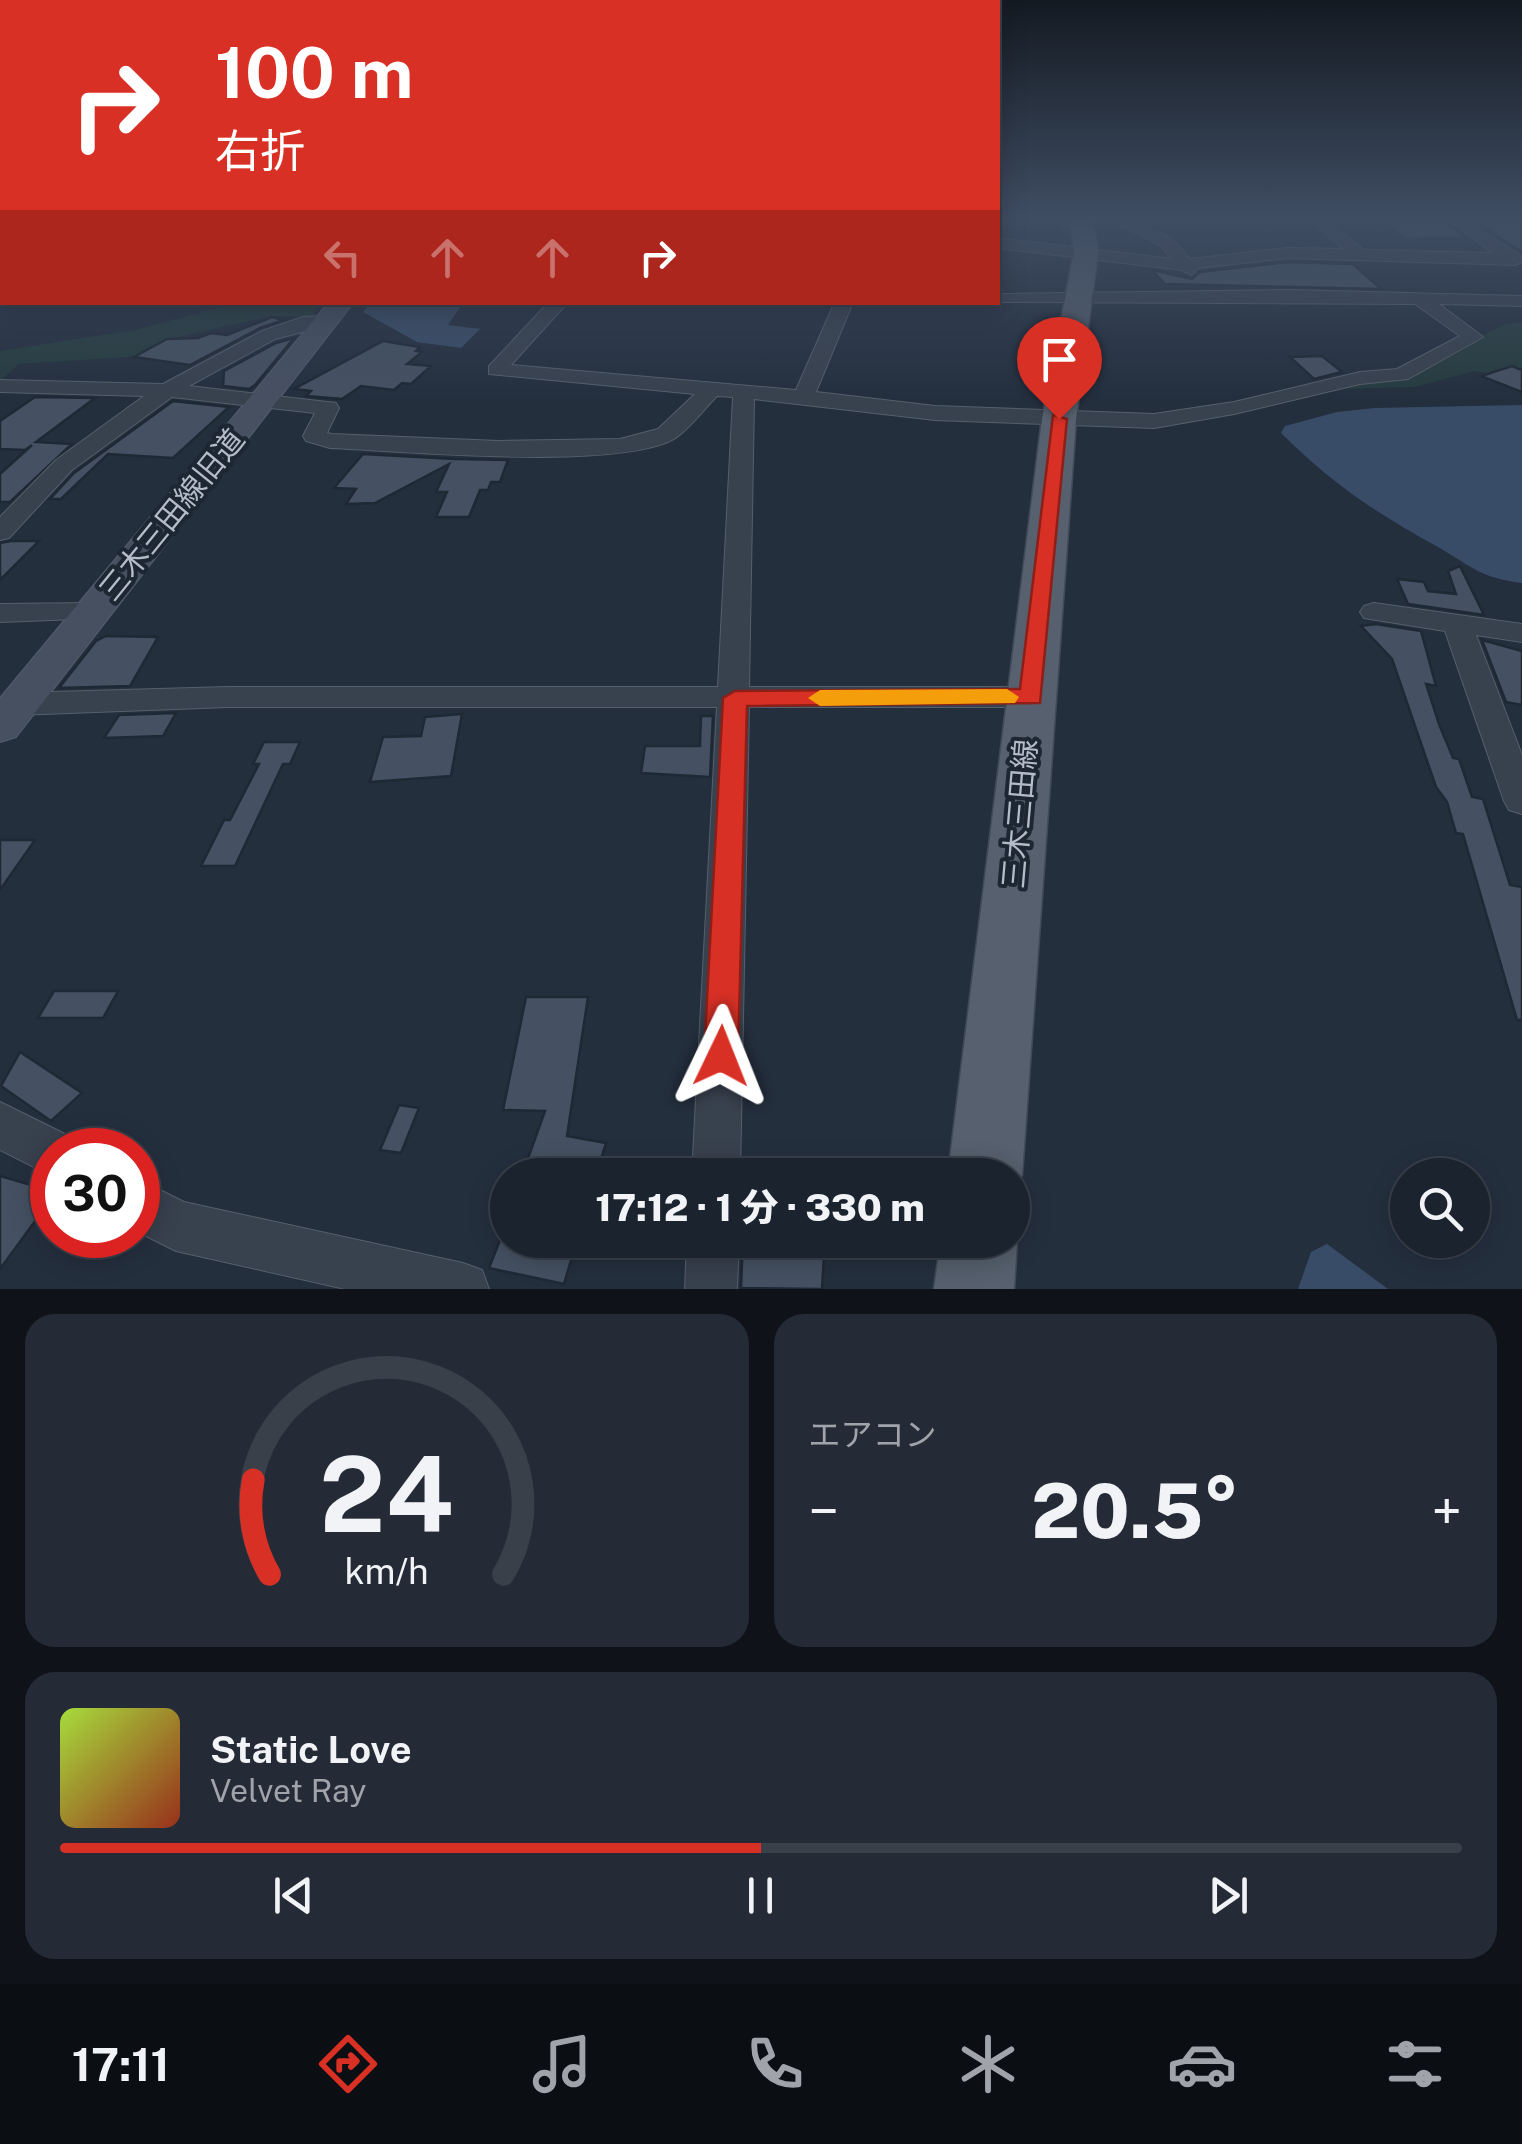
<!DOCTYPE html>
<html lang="ja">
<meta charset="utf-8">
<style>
body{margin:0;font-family:"Public Sans","Noto Sans JP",sans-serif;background:#242b36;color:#f1f3f6;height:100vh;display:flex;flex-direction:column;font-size:38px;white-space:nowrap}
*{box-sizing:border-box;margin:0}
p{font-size:32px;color:#a0a4aa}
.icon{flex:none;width:55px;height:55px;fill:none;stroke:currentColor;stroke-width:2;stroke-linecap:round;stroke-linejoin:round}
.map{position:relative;height:1289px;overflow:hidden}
.side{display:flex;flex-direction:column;gap:25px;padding:25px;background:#0f1319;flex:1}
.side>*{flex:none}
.top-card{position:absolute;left:0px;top:0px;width:1000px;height:305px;box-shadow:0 5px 25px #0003,0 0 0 2px #39404a;background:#d93025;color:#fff;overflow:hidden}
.fabs{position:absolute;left:1390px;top:1158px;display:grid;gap:20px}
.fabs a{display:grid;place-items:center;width:100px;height:100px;border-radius:50%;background:#1b232e;box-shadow:0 5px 25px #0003,0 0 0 2px #39404a;font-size:50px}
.speed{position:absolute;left:30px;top:1128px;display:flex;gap:20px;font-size:50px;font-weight:700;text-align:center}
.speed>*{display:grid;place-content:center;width:130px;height:130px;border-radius:50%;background:#1b232e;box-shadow:0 5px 25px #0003,0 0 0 2px #39404a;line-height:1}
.speed .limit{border:15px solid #d22;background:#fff;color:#111}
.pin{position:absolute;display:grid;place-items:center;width:85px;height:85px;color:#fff;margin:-102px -42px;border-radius:50% 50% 50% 0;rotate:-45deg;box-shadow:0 0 10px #0007}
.pin .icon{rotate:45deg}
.me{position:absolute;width:110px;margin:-55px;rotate:2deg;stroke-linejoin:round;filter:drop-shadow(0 0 8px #0008)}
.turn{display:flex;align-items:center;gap:35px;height:210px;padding:0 50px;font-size:45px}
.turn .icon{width:130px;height:130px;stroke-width:2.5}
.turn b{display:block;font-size:70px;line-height:85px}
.lanes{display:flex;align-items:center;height:95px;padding:0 50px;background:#0003;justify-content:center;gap:50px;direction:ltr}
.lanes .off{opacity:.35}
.big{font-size:75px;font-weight:800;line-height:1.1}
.side .card{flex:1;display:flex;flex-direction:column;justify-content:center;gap:15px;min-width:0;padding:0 35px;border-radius:30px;background:#242b36}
.side .dial{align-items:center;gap:0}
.dial svg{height:260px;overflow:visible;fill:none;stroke:#39404a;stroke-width:7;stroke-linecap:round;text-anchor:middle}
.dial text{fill:#f1f3f6;stroke:none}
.song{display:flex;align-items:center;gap:30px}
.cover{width:120px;height:120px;border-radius:15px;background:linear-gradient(135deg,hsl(80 70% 55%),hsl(10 70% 35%))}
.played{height:10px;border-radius:5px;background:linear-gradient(90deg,#d93025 50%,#39404a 50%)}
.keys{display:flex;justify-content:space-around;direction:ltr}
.heat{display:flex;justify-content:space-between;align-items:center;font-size:55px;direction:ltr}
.side .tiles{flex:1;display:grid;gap:25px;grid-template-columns:1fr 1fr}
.card:last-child{grid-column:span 2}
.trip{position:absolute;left:490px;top:1158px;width:540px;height:100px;border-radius:50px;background:#1b232e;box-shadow:0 5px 25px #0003,0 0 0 2px #39404a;font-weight:800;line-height:100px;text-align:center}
.menu{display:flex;height:160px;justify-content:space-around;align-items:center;background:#0b0e12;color:#a0a4aa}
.menu .icon{width:70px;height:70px}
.menu .selected{color:#d93025}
.menu b{font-size:45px;color:#f1f3f6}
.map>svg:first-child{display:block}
.green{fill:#263c3f}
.water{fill:#394c67}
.building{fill:#455162;stroke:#1f2835;stroke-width:2.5}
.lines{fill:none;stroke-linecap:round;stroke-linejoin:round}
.street-tunnel{stroke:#3a4453;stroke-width:16;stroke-dasharray:16 9;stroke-linecap:butt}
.street-casing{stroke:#565f6c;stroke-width:2}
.secondary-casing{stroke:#565f6c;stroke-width:2}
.primary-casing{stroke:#414a57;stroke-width:3}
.street{fill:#38414e;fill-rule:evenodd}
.secondary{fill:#465061;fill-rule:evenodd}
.primary{fill:#56606e;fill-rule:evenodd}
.route{fill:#d93025;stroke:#8d1f18;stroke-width:2.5}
.slow{fill:#f59e0b}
.labels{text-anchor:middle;stroke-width:8;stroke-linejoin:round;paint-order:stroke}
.street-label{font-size:30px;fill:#b4bcc9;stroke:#1d2633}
</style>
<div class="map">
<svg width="1522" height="1289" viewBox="0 0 1522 1289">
<rect width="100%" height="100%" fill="#242f3e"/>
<!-- green -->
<g class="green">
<path d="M 317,302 L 319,305 L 312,316 L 270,316 L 165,340 L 132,357 L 19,364 L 0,381 L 0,351 L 135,330 L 230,305 Z"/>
<path d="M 1522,323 L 1522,369 L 1514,366 L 1492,374 L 1475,371 L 1414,387 L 1345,389 L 1352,382 L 1401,379 L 1505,324 Z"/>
</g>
<!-- water -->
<g class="water">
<path d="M 370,303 L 463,303 L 448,325 L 480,329 L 461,348 L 417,342 L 363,312 Z"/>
<path d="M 1522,405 L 1522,583 C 1481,578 1472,567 1438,547 C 1373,511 1334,485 1281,433 L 1285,426 L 1337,412 L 1375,408 Z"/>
<path d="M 1327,1244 L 1388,1289 L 1298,1289 L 1311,1252 Z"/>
</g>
<!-- building -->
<g class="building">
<path d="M 1440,217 L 1466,238 L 1406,239 L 1373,219 Z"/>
<path d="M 1467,217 L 1522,220 L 1522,252 Z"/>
<path d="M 1288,262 L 1353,264 L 1381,289 L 1165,284 L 1152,270 L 1192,279 L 1200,272 Z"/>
<path d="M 272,317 L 284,320 L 260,328 L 190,365 L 134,357 L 167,339 L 198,338 L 211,333 L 227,335 Z"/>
<path d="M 294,338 L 255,385 L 249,389 L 223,386 L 224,371 L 276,343 Z"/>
<path d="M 383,341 L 420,347 L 416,351 L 422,352 L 407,364 L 431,366 L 411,384 L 402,383 L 394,390 L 361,386 L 342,399 L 306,396 L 311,391 L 294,389 Z"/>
<path d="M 1322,356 L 1342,372 L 1314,379 L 1290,357 Z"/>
<path d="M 1512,366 L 1522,370 L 1522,392 L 1481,376 Z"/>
<path d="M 35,397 L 95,398 L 36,442 L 72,444 L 10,502 L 0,502 L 0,474 L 32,445 L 25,450 L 0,449 L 0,421 Z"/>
<path d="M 173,401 L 229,407 L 173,458 L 108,454 L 61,499 L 50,499 L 74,473 Z"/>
<path d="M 363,454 L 455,459 L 508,460 L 500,482 L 491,482 L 488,490 L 480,490 L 469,517 L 436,517 L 447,492 L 436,492 L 449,464 L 375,503 L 346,504 L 356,489 L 334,488 Z"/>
<path d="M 11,541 L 39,541 L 0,580 L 0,543 Z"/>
<path d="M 1460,566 L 1484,615 L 1408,604 L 1397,579 L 1424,582 L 1428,591 L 1456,594 L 1448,571 Z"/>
<path d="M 1376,624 L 1421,631 L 1436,686 L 1426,684 L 1439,724 L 1453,758 L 1459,759 L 1472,797 L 1483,799 L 1510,885 L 1522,887 L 1522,1020 L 1517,1020 L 1463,834 L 1456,833 L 1447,802 L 1436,787 L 1392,659 L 1361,626 Z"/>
<path d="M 106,636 L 158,637 L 130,686 L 59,688 L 96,641 Z"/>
<path d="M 1482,640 L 1522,651 L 1522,705 L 1506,702 Z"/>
<path d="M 176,713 L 163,736 L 104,738 L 119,715 Z"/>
<path d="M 462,714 L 451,776 L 370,782 L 383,737 L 421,736 L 425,717 Z"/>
<path d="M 701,716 L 713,716 L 710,777 L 641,773 L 645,746 L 700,746 Z"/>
<path d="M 264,742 L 300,742 L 290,764 L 283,764 L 235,866 L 201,866 L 224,820 L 230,820 L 259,764 L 253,764 Z"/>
<path d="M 0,840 L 35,840 L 0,890 Z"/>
<path d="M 54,991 L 118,991 L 103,1018 L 38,1018 Z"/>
<path d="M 526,997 L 588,997 L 567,1136 L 606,1143 L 596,1175 L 522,1175 L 545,1111 L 503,1110 Z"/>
<path d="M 20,1052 L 82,1093 L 51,1121 L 1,1086 Z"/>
<path d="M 399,1105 L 419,1108 L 401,1153 L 380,1150 Z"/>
<path d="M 0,1176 L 52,1191 L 52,1198 L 0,1269 Z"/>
<path d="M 500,1240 L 577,1240 L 564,1284 L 489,1268 Z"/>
<path d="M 743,1240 L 825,1240 L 822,1289 L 741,1288 Z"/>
</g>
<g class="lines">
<!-- street-tunnel -->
<path class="street-tunnel" d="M 1059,223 L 1130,220"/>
<!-- street casing -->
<g class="street-casing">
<g id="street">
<path d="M 998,217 L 1080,217 L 1073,221 L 998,224 Z"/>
<path d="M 1105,217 L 1215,217 L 1208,221 L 1140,224 L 1172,239 L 1190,259 L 1288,248 L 1343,249 L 1307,217 L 1323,217 L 1364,250 L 1493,253 L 1444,217 L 1460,217 L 1520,255 L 1522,262 L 1515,265 L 1288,258 L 1198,268 L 1191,275 L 1182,270 L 998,248 L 998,238 L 1172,259 L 1160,245 Z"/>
<path d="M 1290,290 L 1522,296 L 1522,306 L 1439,304 L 1483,337 L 1408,379 L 1360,384 L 1234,414 L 1154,428 L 935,420 L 754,399 L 749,687 L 1031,687 L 1042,690 L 1047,697 L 1042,704 L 1031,707 L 749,707 L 740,1175 L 692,1175 L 717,707 L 228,707 L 17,715 L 6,711 L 1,704 L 6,697 L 17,693 L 228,687 L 718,687 L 733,397 L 717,396 C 704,409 689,430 674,439 C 617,471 402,451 330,448 L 306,441 L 303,436 L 315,413 L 172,397 L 72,470 L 9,538 L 0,540 L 0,517 L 56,460 L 144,396 L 0,392 L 0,380 L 163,384 L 262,331 L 303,317 L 338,315 L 338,323 L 275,339 L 189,386 L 336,403 L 339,408 L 327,433 L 332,434 L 498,441 L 620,439 L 658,429 L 695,394 L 489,374 L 489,366 L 549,302 L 568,302 L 511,365 L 796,390 L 835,302 L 853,302 L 816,392 L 935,406 L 1154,414 L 1234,402 L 1360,372 L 1397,369 L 1460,336 L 1415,304 L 992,302 L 998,302 L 998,294 Z"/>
<path d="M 92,603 L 102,606 L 106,612 L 102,618 L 0,622 L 0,604 Z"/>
<path d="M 1374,603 L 1522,624 L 1522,642 L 1476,635 L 1522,755 L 1522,814 L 1509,810 L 1504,801 L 1445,631 L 1364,618 L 1360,612 L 1364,606 Z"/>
<path d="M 0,1102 L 69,1136 L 75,1150 L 52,1150 L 52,1176 L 0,1150 Z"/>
<path d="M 138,1179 L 184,1202 L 463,1263 L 482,1270 L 489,1289 L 345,1289 L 176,1251 L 138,1232 Z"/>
<path d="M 687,1240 L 739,1240 L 737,1289 L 685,1289 Z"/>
</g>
</g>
<!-- secondary casing -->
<g class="secondary-casing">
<path id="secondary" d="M 329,302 L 354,302 L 16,737 L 0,742 L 0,698 Z"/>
</g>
<!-- primary casing -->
<g class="primary-casing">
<g id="primary">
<path d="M 1070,217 L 1092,217 L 1098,252 L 1076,419 L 1022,1175 L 1012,1197 L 1012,1175 L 948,1175 L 1042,419 L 1074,252 Z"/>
<path d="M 1012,1228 L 1017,1240 L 1014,1289 L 934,1289 L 941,1240 L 1012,1240 Z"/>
</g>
</g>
<!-- street -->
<use href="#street" class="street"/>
<!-- secondary -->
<use href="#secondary" class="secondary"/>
<!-- primary -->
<use href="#primary" class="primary"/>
</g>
<!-- sky -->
<linearGradient id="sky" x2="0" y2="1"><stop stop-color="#141a22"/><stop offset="0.55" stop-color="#3f4d63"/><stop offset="1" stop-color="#3f4d63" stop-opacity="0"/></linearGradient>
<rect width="1522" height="397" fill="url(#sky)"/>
<!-- route -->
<path class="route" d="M 1053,415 L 1067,419 L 1040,703 L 747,706 L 738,1056 L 733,1067 L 721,1071 L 709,1067 L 704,1056 L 723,698 L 735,691 L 1020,689 Z"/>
<!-- slow -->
<path class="slow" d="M 1007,689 L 1019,697 L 1015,703 L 820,706 L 808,698 L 820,690 Z"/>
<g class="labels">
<!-- street labels -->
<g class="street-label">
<text transform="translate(172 515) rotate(-51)" y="10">三木三田線旧道</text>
<text transform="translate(1020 814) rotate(-85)" y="10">三木三田線</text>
</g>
</g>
</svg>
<div class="fabs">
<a><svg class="icon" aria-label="search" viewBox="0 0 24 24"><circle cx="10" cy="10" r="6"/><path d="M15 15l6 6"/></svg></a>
</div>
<div class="speed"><div class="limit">30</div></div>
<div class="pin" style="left:1059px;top:419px;background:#d93025"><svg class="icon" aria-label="arrive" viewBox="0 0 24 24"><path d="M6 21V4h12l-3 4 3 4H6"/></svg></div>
<svg class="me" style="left:721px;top:1056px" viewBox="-20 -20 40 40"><path d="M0-17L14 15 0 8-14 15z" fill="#d93025" stroke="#fff" stroke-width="4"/></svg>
<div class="trip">17:12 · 1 分 · 330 m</div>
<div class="top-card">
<div class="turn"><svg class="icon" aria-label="right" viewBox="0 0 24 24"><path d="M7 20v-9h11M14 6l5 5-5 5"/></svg><div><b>100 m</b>右折</div></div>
<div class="lanes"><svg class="icon off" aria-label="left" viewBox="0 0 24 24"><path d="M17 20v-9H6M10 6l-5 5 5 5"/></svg><svg class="icon off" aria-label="ahead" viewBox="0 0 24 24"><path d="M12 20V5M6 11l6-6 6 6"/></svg><svg class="icon off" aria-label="ahead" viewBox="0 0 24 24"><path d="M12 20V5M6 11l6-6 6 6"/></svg><svg class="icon" aria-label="right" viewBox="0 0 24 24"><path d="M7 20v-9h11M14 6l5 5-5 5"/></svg></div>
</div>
</div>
<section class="side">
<div class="tiles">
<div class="card dial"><svg viewBox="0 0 100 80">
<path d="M14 69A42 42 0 1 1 86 69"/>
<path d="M14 69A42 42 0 0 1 9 40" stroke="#d93025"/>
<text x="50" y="56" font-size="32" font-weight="700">24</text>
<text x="50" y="72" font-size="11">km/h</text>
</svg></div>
<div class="card"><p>エアコン</p>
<div class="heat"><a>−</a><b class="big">20.5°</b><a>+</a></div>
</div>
<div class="card">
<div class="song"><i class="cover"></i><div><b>Static Love</b><p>Velvet Ray</p></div></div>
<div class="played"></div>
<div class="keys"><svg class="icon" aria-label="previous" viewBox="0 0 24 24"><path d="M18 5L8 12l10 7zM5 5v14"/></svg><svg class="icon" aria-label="pause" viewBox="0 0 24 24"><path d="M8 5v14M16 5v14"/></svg><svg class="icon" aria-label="next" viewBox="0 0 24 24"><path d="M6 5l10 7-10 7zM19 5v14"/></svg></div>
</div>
</div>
</section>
<nav class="menu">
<b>17:11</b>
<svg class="icon selected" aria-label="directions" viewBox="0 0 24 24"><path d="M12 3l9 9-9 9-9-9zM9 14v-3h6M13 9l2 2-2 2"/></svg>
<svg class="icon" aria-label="music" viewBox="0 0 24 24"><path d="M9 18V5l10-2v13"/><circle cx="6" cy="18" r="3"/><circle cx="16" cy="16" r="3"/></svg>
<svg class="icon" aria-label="phone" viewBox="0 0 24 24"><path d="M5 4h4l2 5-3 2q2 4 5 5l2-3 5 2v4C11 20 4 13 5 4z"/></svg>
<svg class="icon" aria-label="climate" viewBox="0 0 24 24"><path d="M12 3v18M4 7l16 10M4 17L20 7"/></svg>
<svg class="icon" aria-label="car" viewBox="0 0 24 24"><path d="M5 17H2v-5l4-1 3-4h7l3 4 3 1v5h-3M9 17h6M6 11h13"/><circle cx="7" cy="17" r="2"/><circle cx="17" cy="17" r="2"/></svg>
<svg class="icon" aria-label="filters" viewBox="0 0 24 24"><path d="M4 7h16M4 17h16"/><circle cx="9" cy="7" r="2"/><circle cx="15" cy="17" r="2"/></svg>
</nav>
